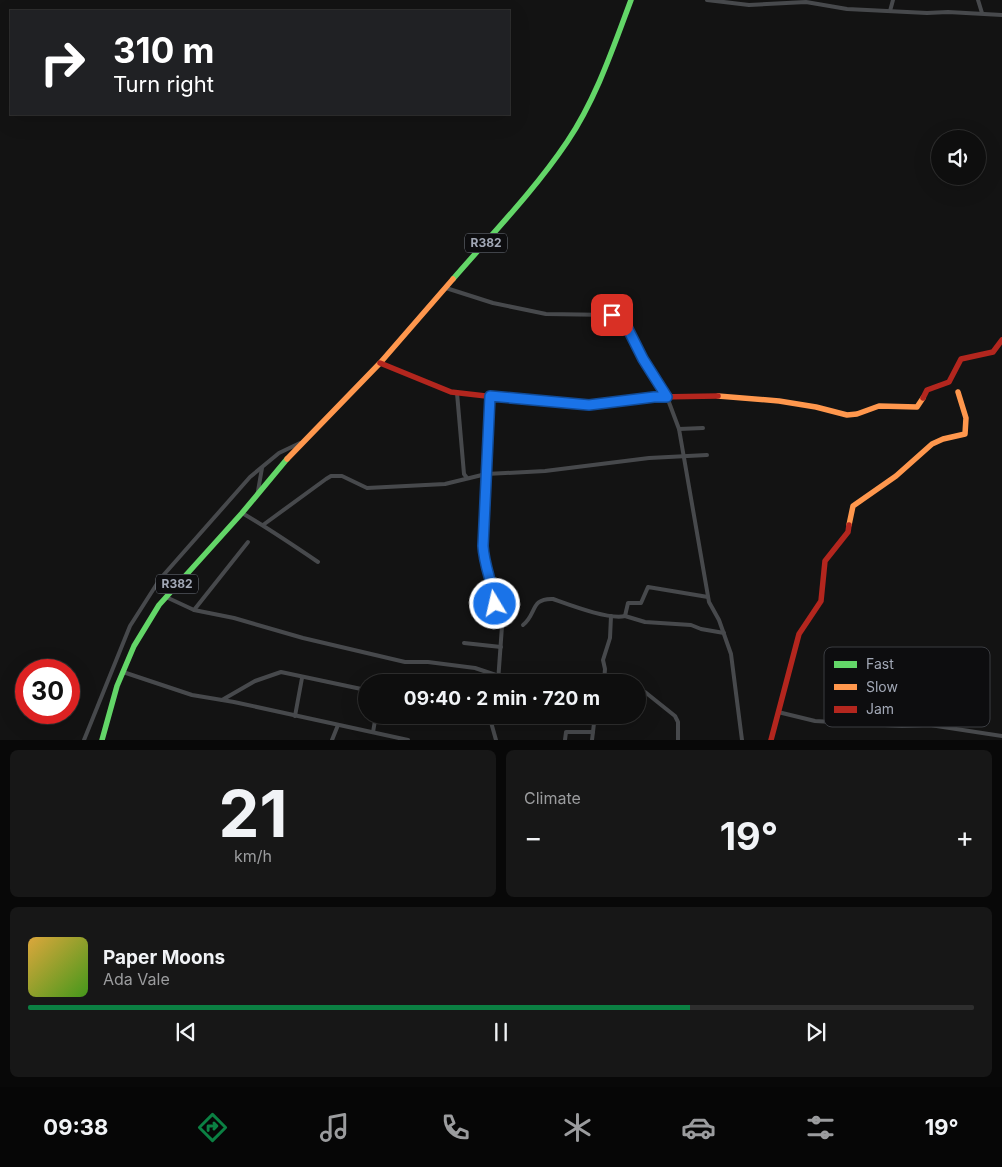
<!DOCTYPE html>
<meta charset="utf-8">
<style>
body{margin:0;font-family:Inter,sans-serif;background:#171717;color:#f1f3f6;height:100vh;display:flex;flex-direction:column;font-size:19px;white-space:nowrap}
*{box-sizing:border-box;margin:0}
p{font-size:16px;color:#9b9c9e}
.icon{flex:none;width:28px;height:28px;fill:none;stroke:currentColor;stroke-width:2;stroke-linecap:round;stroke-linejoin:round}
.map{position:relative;height:740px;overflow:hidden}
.details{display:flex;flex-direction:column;gap:10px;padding:10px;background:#080808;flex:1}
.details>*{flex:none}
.hud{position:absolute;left:10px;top:10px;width:500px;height:105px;border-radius:0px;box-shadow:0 5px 20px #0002,0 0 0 1px #2e2e2e;background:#202124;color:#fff;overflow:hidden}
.controls{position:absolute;left:931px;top:130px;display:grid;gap:10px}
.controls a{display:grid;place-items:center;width:55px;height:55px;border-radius:50%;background:#0e0e0e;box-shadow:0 5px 20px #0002,0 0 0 1px #2e2e2e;font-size:25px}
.speed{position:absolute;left:15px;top:659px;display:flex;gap:10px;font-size:25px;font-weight:700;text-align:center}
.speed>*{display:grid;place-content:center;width:65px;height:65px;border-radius:50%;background:#0e0e0e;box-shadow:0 5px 20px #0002,0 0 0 1px #2e2e2e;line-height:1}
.speed .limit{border:8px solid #d22;background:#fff;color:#111}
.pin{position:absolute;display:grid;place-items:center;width:42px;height:42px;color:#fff;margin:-21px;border-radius:10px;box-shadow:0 2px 8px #0006}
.me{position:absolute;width:55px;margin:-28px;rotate:351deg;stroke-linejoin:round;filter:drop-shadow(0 0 4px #0008)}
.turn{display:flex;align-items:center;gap:18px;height:105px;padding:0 20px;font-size:22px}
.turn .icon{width:65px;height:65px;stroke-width:2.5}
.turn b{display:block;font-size:35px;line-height:42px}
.big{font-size:38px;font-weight:700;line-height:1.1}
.details .widget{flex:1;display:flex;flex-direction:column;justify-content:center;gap:8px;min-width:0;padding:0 18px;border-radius:8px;background:#171717}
.details .dial{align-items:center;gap:0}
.dial b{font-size:65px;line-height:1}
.song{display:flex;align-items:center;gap:15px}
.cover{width:60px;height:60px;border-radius:8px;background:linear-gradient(135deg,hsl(40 70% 55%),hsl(100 70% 35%))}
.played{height:5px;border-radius:2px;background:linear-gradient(90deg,#0b8043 70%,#2e2e2e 70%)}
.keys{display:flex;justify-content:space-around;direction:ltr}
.heat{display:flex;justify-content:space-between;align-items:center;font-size:28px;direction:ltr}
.details .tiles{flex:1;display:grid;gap:10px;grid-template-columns:1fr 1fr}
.widget:last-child{grid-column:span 2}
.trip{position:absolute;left:358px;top:674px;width:288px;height:50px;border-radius:25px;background:#0e0e0e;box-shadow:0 5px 20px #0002,0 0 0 1px #2e2e2e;font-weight:700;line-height:50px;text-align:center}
.dock{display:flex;height:80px;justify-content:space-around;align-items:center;background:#060606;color:#9b9c9e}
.dock .icon{width:35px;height:35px}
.dock .selected{color:#0b8043}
.dock b{font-size:22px;color:#f1f3f6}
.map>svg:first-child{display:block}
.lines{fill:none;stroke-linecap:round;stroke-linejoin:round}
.street{stroke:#47494c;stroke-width:4}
.fast{stroke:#63d668;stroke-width:5.5}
.slow{stroke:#ff974d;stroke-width:5.5}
.jam{stroke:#b3261e;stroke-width:5.5}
.route-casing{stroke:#114b97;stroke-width:12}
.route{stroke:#1a73e8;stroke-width:9}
.labels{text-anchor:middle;stroke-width:5;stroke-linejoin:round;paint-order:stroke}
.shield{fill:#0d0d0f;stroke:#757a84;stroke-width:1}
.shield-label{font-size:12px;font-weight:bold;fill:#a2a8b6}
.key{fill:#0d0d0f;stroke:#3a3c41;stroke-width:1}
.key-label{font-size:14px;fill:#a2a8b6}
</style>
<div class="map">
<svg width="1002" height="740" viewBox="0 0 1002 740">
<rect width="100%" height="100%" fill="#131313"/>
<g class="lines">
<!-- street -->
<g class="street">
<path d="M 707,0 L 749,5 L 806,2 L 847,9 L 927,13 L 948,12 L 1002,15"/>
<path d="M 978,0 L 982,13"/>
<path d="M 890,11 L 893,0"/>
<path d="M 446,288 L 493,303 L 546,314 L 612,315 L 624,321 L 643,359 L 667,397 L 679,429 L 709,602 L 719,620 L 731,654 L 742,740"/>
<path d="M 457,393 L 464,474 L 467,478"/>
<path d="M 490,396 L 483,546 L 484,563 L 492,583 L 495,604 L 502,626 L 498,682"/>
<path d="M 679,429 L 703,428"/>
<path d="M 258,491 L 262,468"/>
<path d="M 242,513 C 268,528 293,545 318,562"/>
<path d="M 263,525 L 326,479 L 331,476 L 342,476 L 367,488 L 445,484 L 486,474 L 545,471 L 649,458 L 707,455"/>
<path d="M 166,597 L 194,610 L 234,618 L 303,638 L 405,662 L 428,662 L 475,668 L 499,676"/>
<path d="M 194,610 L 248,542"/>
<path d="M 625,616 L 645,622 L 691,625 L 701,629 L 724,633"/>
<path d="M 523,625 C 537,614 530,598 553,599 C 570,605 609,620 625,616 L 628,603 L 641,603 L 648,587 L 708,597"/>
<path d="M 464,643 L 501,647"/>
<path d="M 123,672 L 192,695 L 234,702 L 408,740"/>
<path d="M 604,682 L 605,669 L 603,660 L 610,638 L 611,616"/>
<path d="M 636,690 L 645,692 L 675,716 L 678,722 L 678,740"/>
<path d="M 222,700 L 255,681 L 281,672 L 366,690"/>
<path d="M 778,712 L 815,721 L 902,726 L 930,725 L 1002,736"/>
<path d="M 489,715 L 496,740"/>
<path d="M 582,715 L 594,719"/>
<path d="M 295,716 L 302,678"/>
<path d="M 595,721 L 601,715"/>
<path d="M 373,732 L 376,715"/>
<path d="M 84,740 L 130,626 L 160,579 L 250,477 L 279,453 L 300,443"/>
<path d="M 332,740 L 338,725"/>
<path d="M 565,740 L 566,732 L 593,732"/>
<path d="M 592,740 L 595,715"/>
</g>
<!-- fast -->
<g class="fast">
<path d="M 453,279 C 492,234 534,191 567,142 C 596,99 613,48 631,0"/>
<path d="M 102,740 L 117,686 L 134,646 L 159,605 L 242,513 L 287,459"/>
</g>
<!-- slow -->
<g class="slow">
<path d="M 718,396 L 779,401 L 816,407 L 847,415 L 857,414 L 879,406 L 917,407 L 923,398"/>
<path d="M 287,459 L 380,363 L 453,279"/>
<path d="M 849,525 L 853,506 L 896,476 L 932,444 L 943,439 L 965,434 L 966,418 L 958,392"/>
</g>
<!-- jam -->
<g class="jam">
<path d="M 380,363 L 451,392 L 557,404 L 598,405 L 658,397 L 718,396"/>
<path d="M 923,398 L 927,390 L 949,382 L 961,359 L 993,352 L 1002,340"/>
<path d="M 771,740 L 799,634 L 821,601 L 825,561 L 848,532 L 849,525"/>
</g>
</g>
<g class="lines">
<!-- route casing -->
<g class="route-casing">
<path id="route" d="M 495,604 C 493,584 484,566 483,546 L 490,396 L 589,405 L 654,397 L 667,397 L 643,359 L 624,321 L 612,315"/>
</g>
<!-- route -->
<use href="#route" class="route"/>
</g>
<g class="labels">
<!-- shield labels -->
<g class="shield">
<rect x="465" y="233.5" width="42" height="19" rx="4"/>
<rect x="156" y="574.5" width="42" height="19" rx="4"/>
</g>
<g class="shield-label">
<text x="486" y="247">R382</text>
<text x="177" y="588">R382</text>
</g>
</g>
<!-- legend -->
<rect x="824" y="647" width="166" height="80" rx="8" class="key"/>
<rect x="834" y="661" width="23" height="7" fill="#63d668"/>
<rect x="834" y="684" width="23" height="6" fill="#ff974d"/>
<rect x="834" y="706" width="23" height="7" fill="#b3261e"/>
<g class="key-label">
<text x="866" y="669">Fast</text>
<text x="866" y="692">Slow</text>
<text x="866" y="714">Jam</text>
</g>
</svg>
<div class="controls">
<a><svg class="icon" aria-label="sound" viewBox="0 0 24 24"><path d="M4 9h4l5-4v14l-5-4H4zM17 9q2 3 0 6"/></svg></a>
</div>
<div class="speed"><div class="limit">30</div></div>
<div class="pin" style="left:612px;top:315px;background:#d93025"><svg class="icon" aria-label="arrive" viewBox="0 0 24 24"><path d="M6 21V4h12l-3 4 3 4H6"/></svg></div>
<svg class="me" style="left:495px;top:604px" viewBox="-20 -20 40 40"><circle r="17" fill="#1a73e8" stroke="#fff" stroke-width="3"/><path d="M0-11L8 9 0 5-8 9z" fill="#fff"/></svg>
<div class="trip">09:40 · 2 min · 720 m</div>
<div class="hud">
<div class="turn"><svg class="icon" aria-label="right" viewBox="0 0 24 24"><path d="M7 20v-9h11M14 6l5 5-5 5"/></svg><div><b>310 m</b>Turn right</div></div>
</div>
</div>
<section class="details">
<div class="tiles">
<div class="widget dial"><b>21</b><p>km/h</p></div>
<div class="widget"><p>Climate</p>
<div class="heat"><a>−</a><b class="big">19°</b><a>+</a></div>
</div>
<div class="widget">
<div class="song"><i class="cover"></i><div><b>Paper Moons</b><p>Ada Vale</p></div></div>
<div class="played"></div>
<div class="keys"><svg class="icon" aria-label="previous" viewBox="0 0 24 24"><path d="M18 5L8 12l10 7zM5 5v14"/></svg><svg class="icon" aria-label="pause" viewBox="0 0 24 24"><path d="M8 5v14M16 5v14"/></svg><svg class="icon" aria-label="next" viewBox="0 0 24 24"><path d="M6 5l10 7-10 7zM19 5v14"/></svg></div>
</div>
</div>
</section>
<nav class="dock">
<b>09:38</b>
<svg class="icon selected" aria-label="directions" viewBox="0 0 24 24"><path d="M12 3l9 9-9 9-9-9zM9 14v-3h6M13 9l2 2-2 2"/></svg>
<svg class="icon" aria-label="music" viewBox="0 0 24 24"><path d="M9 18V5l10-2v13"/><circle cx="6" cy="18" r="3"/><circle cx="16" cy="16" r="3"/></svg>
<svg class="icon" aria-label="phone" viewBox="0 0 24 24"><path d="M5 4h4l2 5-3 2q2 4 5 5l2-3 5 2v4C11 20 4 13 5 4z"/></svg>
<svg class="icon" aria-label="climate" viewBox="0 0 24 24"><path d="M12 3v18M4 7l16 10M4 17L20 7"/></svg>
<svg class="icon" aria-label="car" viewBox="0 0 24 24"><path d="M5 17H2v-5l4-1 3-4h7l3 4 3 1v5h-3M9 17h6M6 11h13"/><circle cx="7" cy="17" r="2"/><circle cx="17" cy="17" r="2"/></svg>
<svg class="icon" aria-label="filters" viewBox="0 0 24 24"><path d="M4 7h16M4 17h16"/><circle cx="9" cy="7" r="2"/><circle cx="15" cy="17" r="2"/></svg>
<b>19°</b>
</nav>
